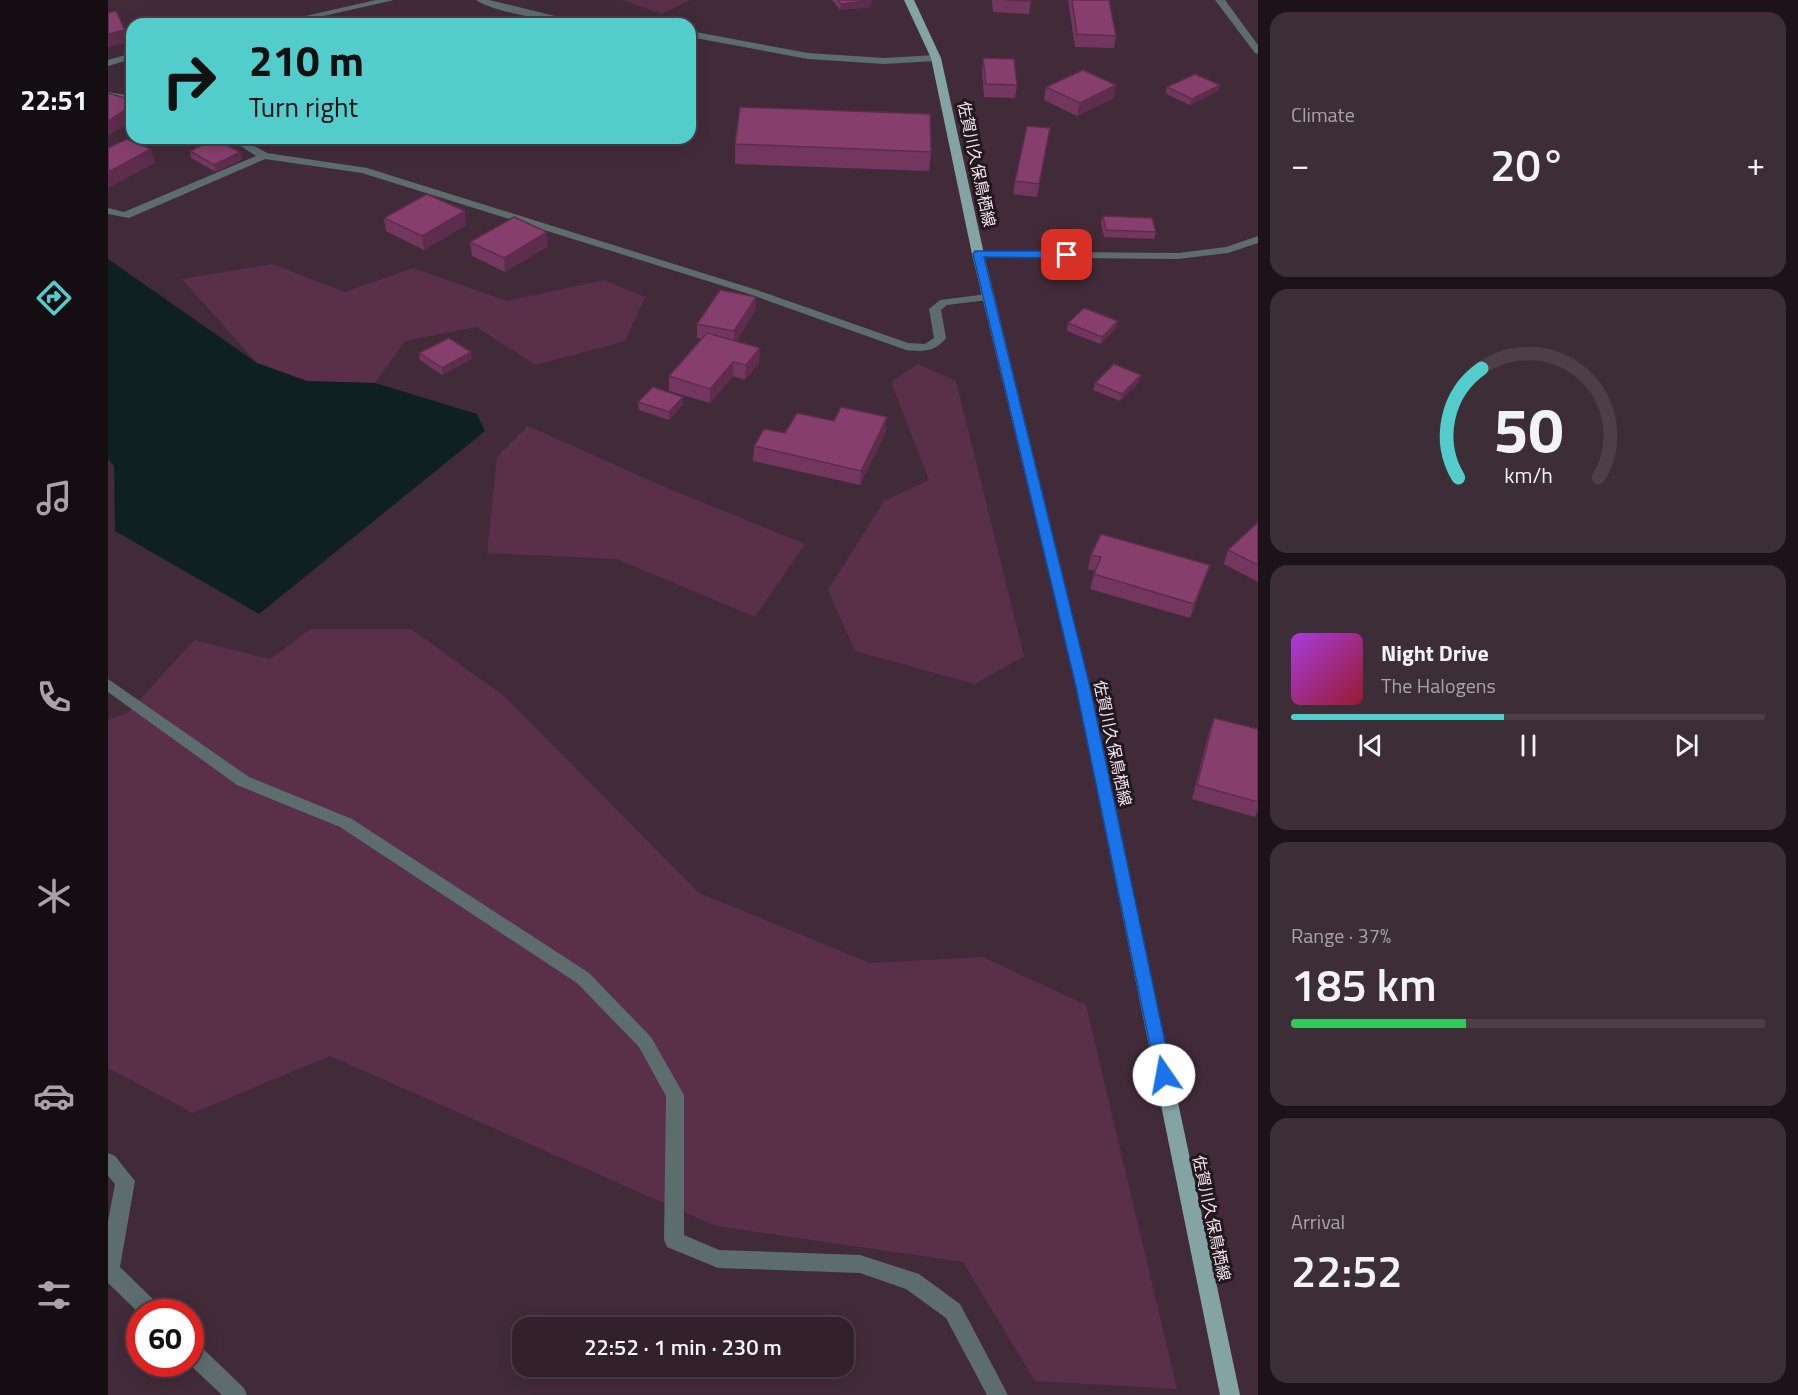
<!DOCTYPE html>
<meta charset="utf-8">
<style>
body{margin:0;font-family:"Titillium Web","Noto Sans JP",sans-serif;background:#3d2d37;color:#f1f3f6;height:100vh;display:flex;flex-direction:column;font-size:22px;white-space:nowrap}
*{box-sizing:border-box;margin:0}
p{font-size:20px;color:#a8a3a9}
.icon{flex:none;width:33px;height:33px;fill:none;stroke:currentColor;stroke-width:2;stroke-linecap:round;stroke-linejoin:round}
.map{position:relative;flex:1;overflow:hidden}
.panel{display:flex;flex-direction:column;gap:12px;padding:12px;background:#1c1218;width:540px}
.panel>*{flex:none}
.guide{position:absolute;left:18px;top:18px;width:570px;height:126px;border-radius:18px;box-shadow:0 3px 15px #0003,0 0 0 2px #4d3e47;background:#52cdcc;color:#111;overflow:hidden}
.speed{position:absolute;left:18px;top:1299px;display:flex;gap:12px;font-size:30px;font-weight:700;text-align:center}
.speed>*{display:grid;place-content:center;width:78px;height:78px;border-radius:50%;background:#32202b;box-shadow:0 3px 15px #0003,0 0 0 2px #4d3e47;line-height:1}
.speed .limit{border:9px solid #d22;background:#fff;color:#111}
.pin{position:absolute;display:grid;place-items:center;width:51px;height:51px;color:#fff;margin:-26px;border-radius:12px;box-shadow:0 3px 9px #0006}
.me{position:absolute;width:66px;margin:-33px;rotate:348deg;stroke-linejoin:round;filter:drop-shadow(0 0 4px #0008)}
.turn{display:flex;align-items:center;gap:21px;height:126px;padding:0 24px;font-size:27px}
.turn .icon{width:78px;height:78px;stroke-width:2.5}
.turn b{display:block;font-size:42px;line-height:51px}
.big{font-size:45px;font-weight:600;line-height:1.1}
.panel .tile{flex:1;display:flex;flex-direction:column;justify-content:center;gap:9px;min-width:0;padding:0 21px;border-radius:18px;background:#3d2d37}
.panel .dial{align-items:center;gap:0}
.dial svg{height:156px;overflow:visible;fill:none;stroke:#4d3e47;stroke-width:7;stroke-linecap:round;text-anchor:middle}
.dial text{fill:#f1f3f6;stroke:none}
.song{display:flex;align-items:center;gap:18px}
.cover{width:72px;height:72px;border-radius:9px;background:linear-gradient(135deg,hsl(280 70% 55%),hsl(350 70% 35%))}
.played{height:6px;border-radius:3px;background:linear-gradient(90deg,#52cdcc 45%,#4d3e47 45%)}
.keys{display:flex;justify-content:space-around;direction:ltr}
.heat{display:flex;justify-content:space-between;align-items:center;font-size:33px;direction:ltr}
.charge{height:9px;border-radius:4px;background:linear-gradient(90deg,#34c759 37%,#4d3e47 0)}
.trip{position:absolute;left:404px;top:1317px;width:342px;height:60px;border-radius:18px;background:#32202b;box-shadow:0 3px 15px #0003,0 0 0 2px #4d3e47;font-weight:600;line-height:60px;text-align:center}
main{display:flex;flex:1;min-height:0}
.menu{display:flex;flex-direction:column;width:108px;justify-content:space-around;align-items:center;background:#140d11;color:#a8a3a9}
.menu .icon{width:42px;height:42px}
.menu .current{color:#52cdcc}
.menu b{font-size:27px;color:#f1f3f6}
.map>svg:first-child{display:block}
.green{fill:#592f49}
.water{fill:#0f2020}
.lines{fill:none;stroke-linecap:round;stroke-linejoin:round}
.minor{fill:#5d6c6c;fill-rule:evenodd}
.tertiary{fill:#5d6c6c;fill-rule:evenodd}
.primary{fill:#84a4a3;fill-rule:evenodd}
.wall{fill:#73365e}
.shaded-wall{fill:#5e2c4c}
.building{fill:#863f6d;stroke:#5e2c4c;stroke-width:1.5}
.route{fill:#1a73e8;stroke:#114b97;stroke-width:1.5}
.labels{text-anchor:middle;stroke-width:6;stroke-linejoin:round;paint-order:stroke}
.street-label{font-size:16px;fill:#f6e6ef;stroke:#22171e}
</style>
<main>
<nav class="menu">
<b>22:51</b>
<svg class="icon current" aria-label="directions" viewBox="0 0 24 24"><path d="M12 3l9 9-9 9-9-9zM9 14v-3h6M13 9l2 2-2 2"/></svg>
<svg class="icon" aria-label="music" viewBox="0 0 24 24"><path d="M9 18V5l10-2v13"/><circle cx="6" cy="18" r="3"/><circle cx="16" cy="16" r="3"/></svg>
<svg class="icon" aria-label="phone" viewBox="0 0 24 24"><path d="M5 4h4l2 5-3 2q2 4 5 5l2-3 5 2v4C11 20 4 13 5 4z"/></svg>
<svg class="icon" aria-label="climate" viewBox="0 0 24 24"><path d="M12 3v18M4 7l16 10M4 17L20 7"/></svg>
<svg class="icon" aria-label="car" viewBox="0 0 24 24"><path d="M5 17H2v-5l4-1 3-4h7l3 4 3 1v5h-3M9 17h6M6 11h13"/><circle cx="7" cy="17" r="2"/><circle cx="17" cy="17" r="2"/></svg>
<svg class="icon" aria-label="filters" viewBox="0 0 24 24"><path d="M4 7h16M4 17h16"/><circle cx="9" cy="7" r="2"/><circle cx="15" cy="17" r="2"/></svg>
</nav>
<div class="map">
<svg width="1150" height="1395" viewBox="0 0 1150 1395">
<rect width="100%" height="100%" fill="#422b39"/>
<!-- green -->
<g class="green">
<path d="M 514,0 L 582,0 L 554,14 Z"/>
<path d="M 164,264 L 237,292 L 305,268 L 399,301 L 496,280 L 537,297 L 517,341 L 428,365 L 368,327 L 297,341 L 267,383 L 199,381 L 149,363 L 74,279 Z"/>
<path d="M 810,364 L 848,381 L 916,656 L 867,684 L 747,651 L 720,590 L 776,501 L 821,480 L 783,382 Z"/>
<path d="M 420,426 L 552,485 L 697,544 L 647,617 L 509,559 L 379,553 L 389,457 Z"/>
<path d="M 203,629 L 303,629 L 396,696 L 591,893 L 762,963 L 875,957 L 978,1005 L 1069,1389 L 927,1381 L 855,1262 L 608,1226 L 222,1056 L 85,1113 L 0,1068 L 0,720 L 20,713 L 86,640 L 162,659 Z"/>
</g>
<!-- water -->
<path class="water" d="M 0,259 L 149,363 L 199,381 L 267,383 L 369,414 L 377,431 L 151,614 L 7,531 L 6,466 L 0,459 Z"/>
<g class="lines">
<!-- minor -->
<g class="minor">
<path d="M 268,0 L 286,0 L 180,24 L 162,24 Z"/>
<path d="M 368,0 L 381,0 L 480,24 C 456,24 386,13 368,0 Z"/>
<path d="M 582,31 L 700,53 L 776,58 L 828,55 L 833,58 L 828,61 L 776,64 L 700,59 L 582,37 Z"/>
<path d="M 24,53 L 24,59 L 0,66 L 0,60 Z"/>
<path d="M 0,92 L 24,96 L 24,102 L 0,98 Z"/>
<path d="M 120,138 L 132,138 L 159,153 L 259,168 L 649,290 L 800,343 L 817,344 L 826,338 L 821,309 L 832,300 L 880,294 L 886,297 L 880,300 L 839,305 L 833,310 L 838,338 C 827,352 815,352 798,350 L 641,294 L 254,173 L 157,159 L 21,218 L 0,214 L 0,208 L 16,212 L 148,156 Z"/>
<path d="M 0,679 L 141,777 L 244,819 L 481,973 L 543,1037 L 576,1095 L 576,1235 L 611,1250 L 752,1255 L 811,1274 L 852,1304 L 900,1395 L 879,1395 L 838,1318 L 798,1289 L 752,1273 L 610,1268 L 559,1247 L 556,1240 L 558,1096 L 531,1047 L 469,983 L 232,827 L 129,785 L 0,692 Z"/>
<path d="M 0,1153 L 7,1156 L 27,1181 L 12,1267 L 51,1305 L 54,1312 L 32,1314 L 0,1283 L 0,1221 L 7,1184 L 0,1176 Z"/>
<path d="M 82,1340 L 89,1343 L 136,1388 L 139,1395 L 114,1395 L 81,1364 Z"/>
</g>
<!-- tertiary -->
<g class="tertiary">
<path d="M 1107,0 L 1117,0 L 1150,45 L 1150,54 L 1147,53 Z"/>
<path d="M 1150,236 L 1150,243 L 1120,253 L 1070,259 L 870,257 L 864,254 L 870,251 L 1070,253 L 1118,247 Z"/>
</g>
<!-- primary -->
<path class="primary" d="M 796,0 L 806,0 L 833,58 L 876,254 L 982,687 L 1132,1395 L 1112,1395 L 968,687 L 864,254 L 823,58 Z"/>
</g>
<!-- wall -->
<g class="wall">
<path d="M 724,0 L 763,0 L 763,7 L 732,10 Z"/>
<path d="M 884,0 L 923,0 L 921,14 L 885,12 Z"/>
<path d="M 960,0 L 1001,0 L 1008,36 L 1006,48 L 967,47 Z"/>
<path d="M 875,58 L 909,85 L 907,98 L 876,97 L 874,71 Z"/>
<path d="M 1112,85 L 1110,91 L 1082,105 L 1058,94 L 1059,87 Z"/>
<path d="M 938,87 L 1006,98 L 969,116 L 936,100 Z"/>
<path d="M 942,128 L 929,197 L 905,194 L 907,181 Z"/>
<path d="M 627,144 L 823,152 L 821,171 L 627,164 Z"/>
<path d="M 82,151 L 132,152 L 134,159 L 108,172 L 83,158 Z"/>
<path d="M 995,216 L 1048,232 L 1046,239 L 996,237 L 993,223 Z"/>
<path d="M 276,218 L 358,225 L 316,250 L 278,231 Z"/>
<path d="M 362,242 L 440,246 L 397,272 L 364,256 Z"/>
<path d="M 648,297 L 647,311 L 628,342 L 651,363 L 637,380 L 625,376 L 602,403 L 561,391 L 561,376 L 594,339 L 589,338 L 589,324 Z"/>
<path d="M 1010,321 L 1008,328 L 992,344 L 959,331 L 960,323 Z"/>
<path d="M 311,353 L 364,359 L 334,375 L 312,360 Z"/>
<path d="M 1033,375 L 1031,382 L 1012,401 L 985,390 L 987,383 Z"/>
<path d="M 530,402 L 575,404 L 561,420 L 531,410 Z"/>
<path d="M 778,431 L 752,485 L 645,461 L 646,446 L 677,433 Z"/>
<path d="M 1150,522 L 1150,582 L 1116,564 L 1120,550 Z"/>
<path d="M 983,555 L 1097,579 L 1082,618 L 982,589 L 987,571 L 980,569 Z"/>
<path d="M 1106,718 L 1150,729 L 1150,810 L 1147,817 L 1084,799 L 1101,732 Z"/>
</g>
<!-- shaded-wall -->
<g class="shaded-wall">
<path d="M 764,0 L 763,7 L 732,10 L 733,4 Z"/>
<path d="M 17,30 L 20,43 L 0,47 L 0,34 Z"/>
<path d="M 1008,85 L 1006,98 L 969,116 L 972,103 Z"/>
<path d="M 1112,85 L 1110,91 L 1082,105 L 1084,99 Z"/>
<path d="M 24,106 L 24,121 L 0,136 L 0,121 Z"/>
<path d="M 43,149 L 47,163 L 0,188 L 0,172 Z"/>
<path d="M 132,152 L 134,159 L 108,172 L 106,165 Z"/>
<path d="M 357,211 L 358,225 L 316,250 L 314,236 Z"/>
<path d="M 439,232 L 440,246 L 397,272 L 396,258 Z"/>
<path d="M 648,297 L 647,311 L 626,345 L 626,331 Z"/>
<path d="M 1010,321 L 1008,328 L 992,344 L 994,337 Z"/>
<path d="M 652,348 L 651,363 L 637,380 L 638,365 Z"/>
<path d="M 363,352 L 364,359 L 334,375 L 334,368 Z"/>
<path d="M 625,362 L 625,376 L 602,403 L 602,389 Z"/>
<path d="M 1033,375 L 1031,382 L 1012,401 L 1014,394 Z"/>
<path d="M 575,397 L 575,404 L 561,420 L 561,412 Z"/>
<path d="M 779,417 L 778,431 L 752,485 L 753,471 Z"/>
<path d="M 1102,565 L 1097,579 L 1082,618 L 1086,604 Z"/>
</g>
<!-- building -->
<g class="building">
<path d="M 730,0 L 764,0 L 733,4 Z"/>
<path d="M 897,0 L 923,0 L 923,1 Z"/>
<path d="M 964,0 L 1001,0 L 1008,36 L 969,34 Z"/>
<path d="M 8,11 L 17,30 L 0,34 L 0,13 Z"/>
<path d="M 875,58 L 906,59 L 909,85 L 878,84 Z"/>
<path d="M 975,70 L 1008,85 L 972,103 L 938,87 Z"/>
<path d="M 1087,74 L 1112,85 L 1084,99 L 1059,87 Z"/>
<path d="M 0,93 L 24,100 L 24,106 L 0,121 Z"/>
<path d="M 632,107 L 822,114 L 823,152 L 627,144 Z"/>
<path d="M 919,126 L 942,128 L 931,184 L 907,181 Z"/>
<path d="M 19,139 L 43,149 L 0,172 L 0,148 Z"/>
<path d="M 107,139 L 132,152 L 106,165 L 82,151 Z"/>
<path d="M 319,194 L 357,211 L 314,236 L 276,218 Z"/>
<path d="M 995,216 L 1044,218 L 1048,232 L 998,230 Z"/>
<path d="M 406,217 L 439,232 L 396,258 L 362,242 Z"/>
<path d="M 612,290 L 648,297 L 626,331 L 589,324 Z"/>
<path d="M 976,308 L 1010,321 L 994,337 L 960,323 Z"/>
<path d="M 599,333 L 652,348 L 638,365 L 625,362 L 602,389 L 561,376 Z"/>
<path d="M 341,338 L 363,352 L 334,368 L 311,353 Z"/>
<path d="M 1006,364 L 1033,375 L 1014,394 L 987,383 Z"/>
<path d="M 545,387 L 575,397 L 561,412 L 530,402 Z"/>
<path d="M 733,407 L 779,417 L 753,471 L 646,446 L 656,429 L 677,433 L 689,413 L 726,421 Z"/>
<path d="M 1150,522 L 1150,565 L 1120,550 Z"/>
<path d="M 993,534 L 1102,565 L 1086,604 L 986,574 L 993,557 L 983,555 Z"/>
<path d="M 1106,718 L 1150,729 L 1150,802 L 1089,785 Z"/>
</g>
<!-- route -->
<path class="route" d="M 867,251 L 959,251 L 964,255 L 959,258 L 876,257 L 982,687 L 1064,1075 L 1062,1080 L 1056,1082 L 1050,1080 L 1048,1075 L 968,687 L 865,254 Z"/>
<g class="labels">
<!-- street labels -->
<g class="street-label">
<text transform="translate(869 164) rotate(78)" y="6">佐賀川久保鳥栖線</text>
<text transform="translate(1005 743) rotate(78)" y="6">佐賀川久保鳥栖線</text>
<text transform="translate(1104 1218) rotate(78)" y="6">佐賀川久保鳥栖線</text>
</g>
</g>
</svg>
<div class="speed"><div class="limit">60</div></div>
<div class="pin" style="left:959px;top:255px;background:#d93025"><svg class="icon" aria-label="arrive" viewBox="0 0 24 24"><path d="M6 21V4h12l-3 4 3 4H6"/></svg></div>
<svg class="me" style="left:1056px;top:1075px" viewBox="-20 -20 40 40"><circle r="19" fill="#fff"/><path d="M0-13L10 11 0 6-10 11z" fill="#1a73e8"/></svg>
<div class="trip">22:52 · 1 min · 230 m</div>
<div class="guide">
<div class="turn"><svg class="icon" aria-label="right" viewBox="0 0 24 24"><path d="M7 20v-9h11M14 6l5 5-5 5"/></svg><div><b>210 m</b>Turn right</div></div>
</div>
</div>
<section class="panel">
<div class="tile"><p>Climate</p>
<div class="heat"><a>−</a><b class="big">20°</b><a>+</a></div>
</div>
<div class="tile dial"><svg viewBox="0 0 100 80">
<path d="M14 69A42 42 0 1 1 86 69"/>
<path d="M14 69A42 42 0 0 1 26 13" stroke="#52cdcc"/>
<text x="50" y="56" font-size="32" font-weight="700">50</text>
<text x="50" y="72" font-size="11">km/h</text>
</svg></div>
<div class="tile">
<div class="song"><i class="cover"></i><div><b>Night Drive</b><p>The Halogens</p></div></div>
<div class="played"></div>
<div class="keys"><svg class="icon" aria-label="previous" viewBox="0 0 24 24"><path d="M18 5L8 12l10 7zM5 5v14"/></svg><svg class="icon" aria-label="pause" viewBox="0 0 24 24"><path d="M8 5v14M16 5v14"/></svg><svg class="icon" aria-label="next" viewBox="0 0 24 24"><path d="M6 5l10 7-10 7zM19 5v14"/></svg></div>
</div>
<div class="tile"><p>Range · 37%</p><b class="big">185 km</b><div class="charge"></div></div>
<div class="tile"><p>Arrival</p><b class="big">22:52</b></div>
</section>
</main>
